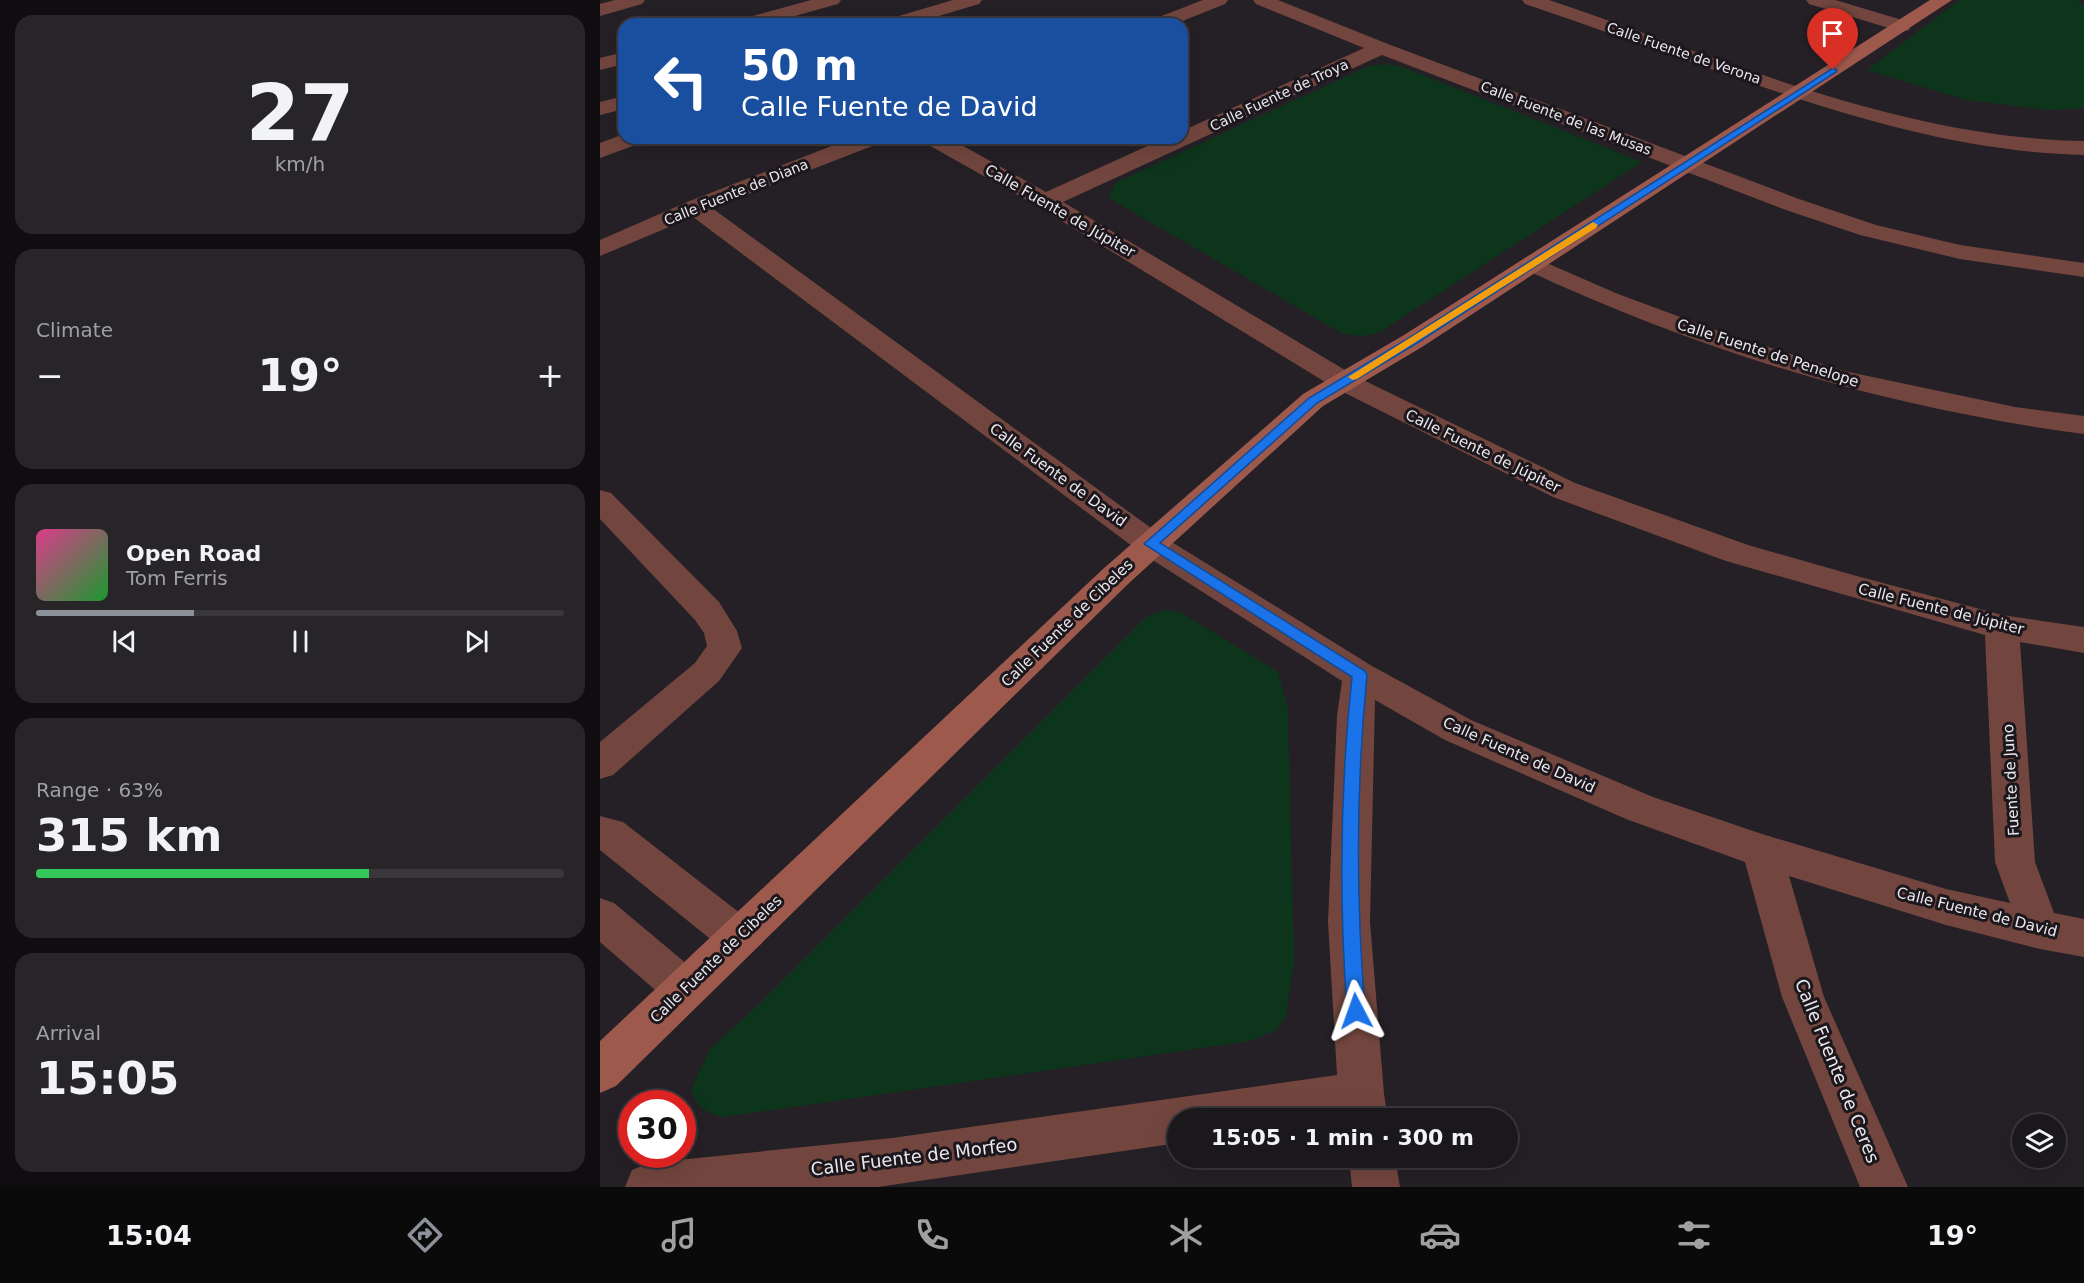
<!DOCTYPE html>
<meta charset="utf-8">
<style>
body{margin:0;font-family:"DejaVu Sans",sans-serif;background:#282529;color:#f1f3f6;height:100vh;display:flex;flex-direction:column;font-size:22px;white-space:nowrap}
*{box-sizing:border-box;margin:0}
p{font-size:20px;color:#a0a0a3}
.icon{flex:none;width:33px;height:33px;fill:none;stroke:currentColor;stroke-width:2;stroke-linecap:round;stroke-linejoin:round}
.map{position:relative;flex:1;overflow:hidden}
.drawer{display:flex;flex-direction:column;gap:15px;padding:15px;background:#0f0d0f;width:600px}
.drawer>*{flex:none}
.hud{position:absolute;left:18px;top:18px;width:570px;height:126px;border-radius:18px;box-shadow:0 6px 24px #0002,0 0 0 2px #39373b;background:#1a4fa0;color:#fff;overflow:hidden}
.fabs{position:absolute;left:1412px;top:1114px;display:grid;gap:12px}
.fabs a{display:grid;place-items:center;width:54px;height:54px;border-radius:50%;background:#1b181c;box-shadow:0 6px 24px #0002,0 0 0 2px #39373b;font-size:30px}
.speed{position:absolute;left:18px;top:1090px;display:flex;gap:12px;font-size:30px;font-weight:700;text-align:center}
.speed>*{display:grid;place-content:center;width:78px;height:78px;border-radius:50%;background:#1b181c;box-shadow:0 6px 24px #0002,0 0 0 2px #39373b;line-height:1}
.speed .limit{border:9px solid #d22;background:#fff;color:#111}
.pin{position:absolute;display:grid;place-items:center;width:51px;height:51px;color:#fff;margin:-62px -26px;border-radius:50% 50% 50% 0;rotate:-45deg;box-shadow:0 0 6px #0007}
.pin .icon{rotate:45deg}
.me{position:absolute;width:66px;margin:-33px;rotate:356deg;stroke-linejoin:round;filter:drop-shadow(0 0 4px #0008)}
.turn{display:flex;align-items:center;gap:21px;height:126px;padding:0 24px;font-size:27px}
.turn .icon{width:78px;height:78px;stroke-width:2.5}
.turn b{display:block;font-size:42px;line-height:51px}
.big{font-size:45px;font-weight:700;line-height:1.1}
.drawer .widget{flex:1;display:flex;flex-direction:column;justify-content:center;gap:9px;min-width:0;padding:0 21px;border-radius:18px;background:#282529}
.drawer .dial{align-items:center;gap:0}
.dial b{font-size:78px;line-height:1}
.song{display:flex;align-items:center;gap:18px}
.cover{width:72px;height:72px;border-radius:9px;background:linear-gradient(135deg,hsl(330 70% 55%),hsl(130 70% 35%))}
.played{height:6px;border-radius:3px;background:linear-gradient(90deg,#8c9099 30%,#39373b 30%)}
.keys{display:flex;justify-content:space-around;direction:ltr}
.heat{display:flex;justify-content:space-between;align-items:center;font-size:33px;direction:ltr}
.charge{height:9px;border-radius:4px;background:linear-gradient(90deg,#34c759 63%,#39373b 0)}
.trip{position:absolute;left:567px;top:1108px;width:351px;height:60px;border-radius:30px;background:#1b181c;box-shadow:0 6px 24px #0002,0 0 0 2px #39373b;font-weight:700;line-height:60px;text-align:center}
.dock{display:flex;height:96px;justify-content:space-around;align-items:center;background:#0b0a0b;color:#a0a0a3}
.dock .icon{width:42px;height:42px}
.dock .selected{color:#8c9099}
.dock b{font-size:27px;color:#f1f3f6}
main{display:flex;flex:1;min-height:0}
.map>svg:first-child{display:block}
.green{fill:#0d351b}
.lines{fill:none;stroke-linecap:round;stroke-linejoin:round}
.street{fill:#72463e;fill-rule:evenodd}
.secondary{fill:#9e594d;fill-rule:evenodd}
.route{fill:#1a73e8;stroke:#114b97;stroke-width:1.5}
.slow{fill:#f59e0b}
.labels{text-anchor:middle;stroke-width:6;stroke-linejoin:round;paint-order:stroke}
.far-street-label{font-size:14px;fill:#eae8ec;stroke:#1b171c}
.street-label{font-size:15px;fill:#eae8ec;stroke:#1b171c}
.near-street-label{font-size:18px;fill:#eae8ec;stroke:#1b171c}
</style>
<main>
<section class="drawer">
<div class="widget dial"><b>27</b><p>km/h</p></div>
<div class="widget"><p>Climate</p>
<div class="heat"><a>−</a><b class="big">19°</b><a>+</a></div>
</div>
<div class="widget">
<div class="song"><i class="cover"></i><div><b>Open Road</b><p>Tom Ferris</p></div></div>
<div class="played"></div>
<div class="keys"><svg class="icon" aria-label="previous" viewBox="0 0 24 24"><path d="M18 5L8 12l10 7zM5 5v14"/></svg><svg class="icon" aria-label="pause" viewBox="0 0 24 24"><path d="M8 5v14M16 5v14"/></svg><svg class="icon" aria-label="next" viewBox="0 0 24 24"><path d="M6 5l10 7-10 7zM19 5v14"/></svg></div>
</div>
<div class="widget"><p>Range · 63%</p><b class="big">315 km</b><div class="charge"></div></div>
<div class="widget"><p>Arrival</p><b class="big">15:05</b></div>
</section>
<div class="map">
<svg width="1484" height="1187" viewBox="0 0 1484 1187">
<rect width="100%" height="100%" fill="#242026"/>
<!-- green -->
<g class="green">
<path d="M 1360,0 L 1478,0 L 1484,7 L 1484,108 L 1448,110 L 1366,100 L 1267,70 Z"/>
<path d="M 784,64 L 802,67 L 1042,162 L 780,332 L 765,336 L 743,334 L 509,198 L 515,183 L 767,67 Z"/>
<path d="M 564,610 L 580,612 L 678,672 L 688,710 L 694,961 L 686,1016 L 676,1030 L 650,1041 L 123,1117 C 105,1113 97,1107 91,1089 L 110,1049 L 154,1009 L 547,616 Z"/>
</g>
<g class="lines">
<!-- street -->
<g class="street">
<path d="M 15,0 L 45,0 L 42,4 L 0,16 L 0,4 Z"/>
<path d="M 211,0 L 241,0 L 238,4 L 166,24 L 136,24 L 138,20 Z"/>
<path d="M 353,0 L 382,0 L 379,4 L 312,24 L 283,24 L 285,20 Z"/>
<path d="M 603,0 L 628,0 L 625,4 L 575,24 L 549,24 L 551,20 Z"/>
<path d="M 653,0 L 678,0 L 788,44 L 1199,199 L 1276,225 L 1360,245 L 1484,263 L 1484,277 L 1360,259 L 1260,235 L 1183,209 L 782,55 L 463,202 L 755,376 L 975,483 L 1148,545 L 1253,575 L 1402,615 L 1484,627 L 1484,653 L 1420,642 L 1435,862 L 1454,913 L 1484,919 L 1484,957 L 1440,949 L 1346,925 L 1189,876 L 1224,997 L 1308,1187 L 1260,1187 L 1182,997 L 1145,862 L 1026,819 L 845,740 L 775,700 L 770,922 L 784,1094 L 788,1119 L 578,1119 L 578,1143 L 278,1187 L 25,1187 L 32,1170 L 49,1163 L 292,1138 L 737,1075 L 728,922 L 737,716 L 742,681 L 540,552 L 93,217 L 0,256 L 0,240 L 87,202 L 252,138 L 283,138 L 280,143 L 112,208 L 562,536 L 772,666 L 871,720 L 1053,797 L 1162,834 L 1346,889 L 1410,903 L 1395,862 L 1385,635 L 1126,561 L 953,497 L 735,388 L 437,206 L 325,143 L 322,138 L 349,138 L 446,192 L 565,138 L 582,138 L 582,131 L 764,48 L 656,4 Z"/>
<path d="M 922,0 L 949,0 C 1122,58 1300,138 1484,141 L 1484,155 C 1361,152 1246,116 1131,76 C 1062,52 993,27 925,4 Z"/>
<path d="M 1206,0 L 1235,0 L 1309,22 L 1311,26 L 1309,30 L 1302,32 L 1209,4 Z"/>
<path d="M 24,52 L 24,64 L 0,70 L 0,58 Z"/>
<path d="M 24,96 L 24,109 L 0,115 L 0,102 Z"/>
<path d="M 24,134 L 24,138 L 44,138 L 41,143 L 0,158 L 0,143 Z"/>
<path d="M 933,257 L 1018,294 L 1118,331 L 1244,371 L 1415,407 L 1484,416 L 1484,434 C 1287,408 1104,353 924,269 L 921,264 L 924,259 Z"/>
<path d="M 0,490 L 11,493 L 119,602 L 137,631 L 142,648 L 119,681 L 13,775 L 0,779 L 0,742 L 95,663 L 107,646 L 104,633 L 95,620 L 0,519 Z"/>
<path d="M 0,816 L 23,822 L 154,924 L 160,937 L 154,950 L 139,956 L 124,950 L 0,850 Z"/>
<path d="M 0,898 L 14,903 L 100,975 L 106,989 L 100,1003 L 85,1009 L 70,1003 L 0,942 Z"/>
<path d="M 749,1158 L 795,1158 L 800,1187 L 752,1187 Z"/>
</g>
<!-- secondary -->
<path class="secondary" d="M 1330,0 L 1352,0 L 822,347 L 723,406 L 527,585 L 16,1086 L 0,1093 L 0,1041 L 503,569 L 703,394 L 804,335 Z"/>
</g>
<!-- route -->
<path class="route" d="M 1233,68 L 1237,70 L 1236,72 L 817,343 L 717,403 L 560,543 L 765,671 L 767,675 C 756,786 756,900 765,1011 L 762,1017 L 756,1020 L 749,1017 L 747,1011 C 739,901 740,788 752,677 L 544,544 L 709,398 L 809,338 Z"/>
<!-- slow -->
<path class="slow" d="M 993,222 L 998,225 L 996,228 L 757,379 L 753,380 L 748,377 Z"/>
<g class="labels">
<!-- far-street labels -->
<g class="far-street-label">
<text transform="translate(1084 53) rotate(19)" y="5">Calle Fuente de Verona</text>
<text transform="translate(679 95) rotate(-25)" y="5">Calle Fuente de Troya</text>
<text transform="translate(966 118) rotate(21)" y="5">Calle Fuente de las Musas</text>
<text transform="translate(136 192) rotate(-22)" y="5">Calle Fuente de Diana</text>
</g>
<!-- street labels -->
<g class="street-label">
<text transform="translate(460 211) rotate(30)" y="5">Calle Fuente de Júpiter</text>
<text transform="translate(1168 353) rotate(18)" y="5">Calle Fuente de Penelope</text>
<text transform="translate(883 451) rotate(26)" y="5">Calle Fuente de Júpiter</text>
<text transform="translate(458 475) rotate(36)" y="5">Calle Fuente de David</text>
<text transform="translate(1341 609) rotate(14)" y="5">Calle Fuente de Júpiter</text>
<text transform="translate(467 623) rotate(-44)" y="5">Calle Fuente de Cibeles</text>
<text transform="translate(919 755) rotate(24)" y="5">Calle Fuente de David</text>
<text transform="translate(1411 780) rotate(-93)" y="5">Fuente de Juno</text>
<text transform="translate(1377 912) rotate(14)" y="5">Calle Fuente de David</text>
<text transform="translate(116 959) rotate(-44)" y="5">Calle Fuente de Cibeles</text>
</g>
<!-- near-street labels -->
<g class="near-street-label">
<text transform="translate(1237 1071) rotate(68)" y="6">Calle Fuente de Ceres</text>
<text transform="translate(314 1157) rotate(-7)" y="6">Calle Fuente de Morfeo</text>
</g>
</g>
</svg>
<div class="fabs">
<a><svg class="icon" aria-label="layers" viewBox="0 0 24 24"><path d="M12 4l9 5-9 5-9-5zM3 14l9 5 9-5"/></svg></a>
</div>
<div class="speed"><div class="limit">30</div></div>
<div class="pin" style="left:1233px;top:70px;background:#d93025"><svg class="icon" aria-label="arrive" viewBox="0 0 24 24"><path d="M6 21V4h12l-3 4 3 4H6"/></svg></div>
<svg class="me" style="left:756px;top:1011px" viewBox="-20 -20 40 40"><path d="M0-17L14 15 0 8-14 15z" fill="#1a73e8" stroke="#fff" stroke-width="4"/></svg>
<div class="trip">15:05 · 1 min · 300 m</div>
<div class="hud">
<div class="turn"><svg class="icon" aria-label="left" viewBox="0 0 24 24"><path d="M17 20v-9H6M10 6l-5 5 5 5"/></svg><div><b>50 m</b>Calle Fuente de David</div></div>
</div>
</div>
</main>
<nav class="dock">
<b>15:04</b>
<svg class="icon selected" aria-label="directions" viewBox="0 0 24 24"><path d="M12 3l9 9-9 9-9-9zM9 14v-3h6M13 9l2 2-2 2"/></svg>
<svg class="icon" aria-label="music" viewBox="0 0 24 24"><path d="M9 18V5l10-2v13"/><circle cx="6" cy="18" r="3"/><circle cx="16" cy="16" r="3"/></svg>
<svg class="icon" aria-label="phone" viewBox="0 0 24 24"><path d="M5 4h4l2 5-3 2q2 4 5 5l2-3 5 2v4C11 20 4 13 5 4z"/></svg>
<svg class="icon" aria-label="climate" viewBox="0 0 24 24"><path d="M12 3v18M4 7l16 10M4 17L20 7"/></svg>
<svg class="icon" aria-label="car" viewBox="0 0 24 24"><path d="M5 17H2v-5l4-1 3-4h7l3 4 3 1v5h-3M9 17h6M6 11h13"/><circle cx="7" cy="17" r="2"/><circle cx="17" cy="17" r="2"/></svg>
<svg class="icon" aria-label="filters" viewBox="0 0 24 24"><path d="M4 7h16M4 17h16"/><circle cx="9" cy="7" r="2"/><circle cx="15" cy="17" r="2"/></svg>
<b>19°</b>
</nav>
